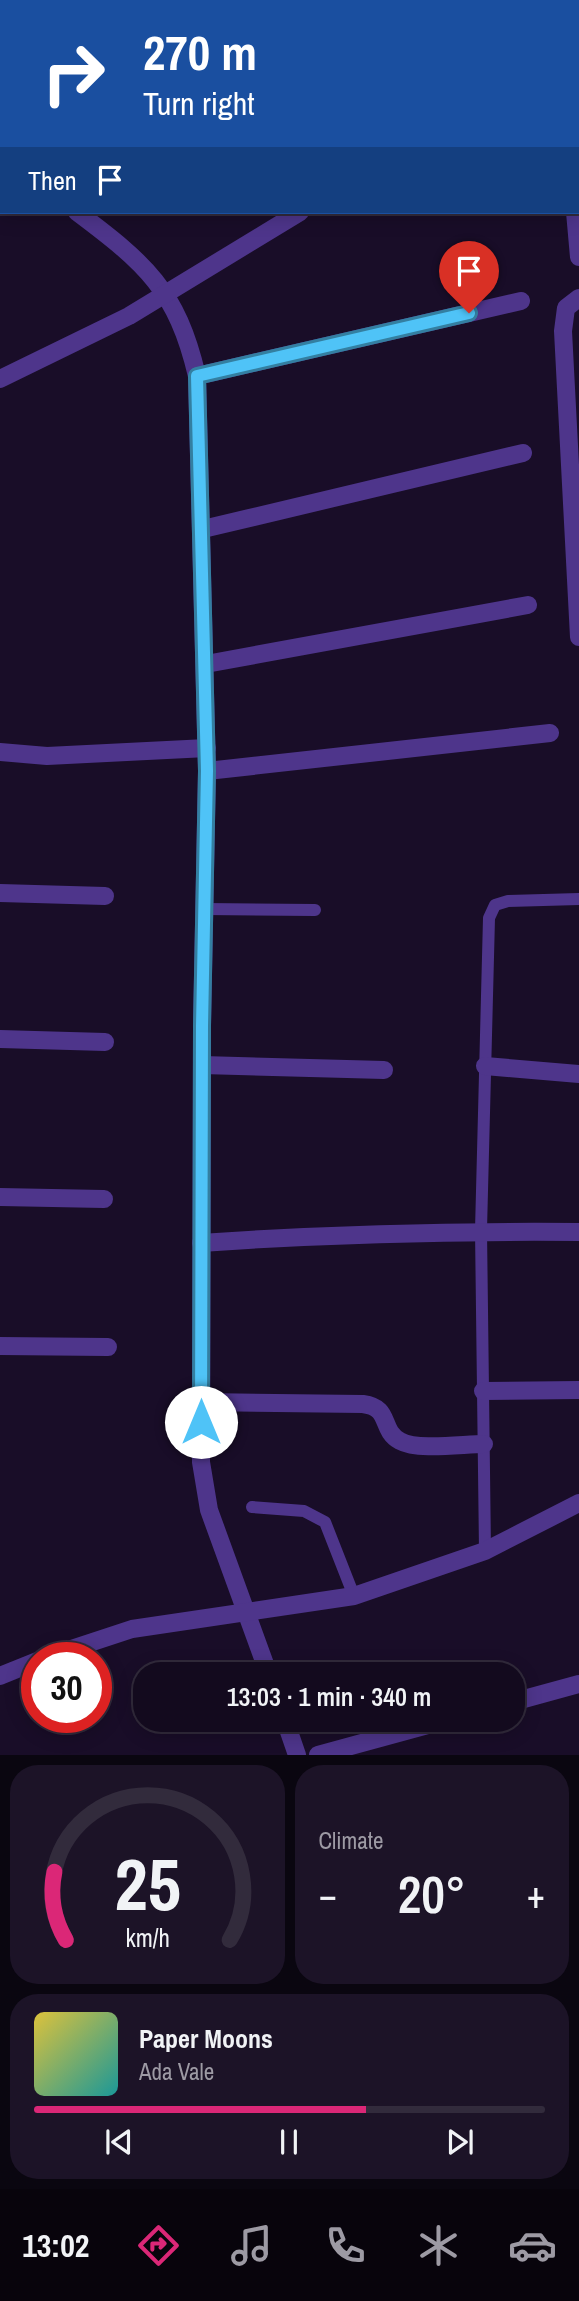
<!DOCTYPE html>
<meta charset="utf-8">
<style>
body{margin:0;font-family:"Archivo Narrow",sans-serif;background:#1c1327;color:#f1f3f6;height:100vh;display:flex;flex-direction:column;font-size:26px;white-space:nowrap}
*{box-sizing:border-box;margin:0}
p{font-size:23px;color:#9d9aa4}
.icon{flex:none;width:38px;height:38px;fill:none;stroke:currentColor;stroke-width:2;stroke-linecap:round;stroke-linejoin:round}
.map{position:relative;height:1755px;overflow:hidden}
.panel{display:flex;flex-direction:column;gap:10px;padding:10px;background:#0a0610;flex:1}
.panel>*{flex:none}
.hud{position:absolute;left:0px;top:0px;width:579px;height:214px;box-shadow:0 4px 18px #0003,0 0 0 2px #322b3c;background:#1a4fa0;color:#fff;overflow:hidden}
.speed{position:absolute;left:21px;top:1642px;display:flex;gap:14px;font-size:35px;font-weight:700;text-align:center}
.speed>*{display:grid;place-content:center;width:91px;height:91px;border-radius:50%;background:#130a1e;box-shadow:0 4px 18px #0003,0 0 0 2px #322b3c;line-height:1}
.speed .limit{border:10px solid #d22;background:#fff;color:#111}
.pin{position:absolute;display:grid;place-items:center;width:60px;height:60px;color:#fff;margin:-72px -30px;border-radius:50% 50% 50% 0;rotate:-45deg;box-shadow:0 0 7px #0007}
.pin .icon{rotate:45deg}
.me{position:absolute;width:77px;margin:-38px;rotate:0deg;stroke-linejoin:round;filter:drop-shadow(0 0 5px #0008)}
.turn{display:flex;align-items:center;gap:24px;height:147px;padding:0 28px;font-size:32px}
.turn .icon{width:91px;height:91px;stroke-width:2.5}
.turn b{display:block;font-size:49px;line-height:60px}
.then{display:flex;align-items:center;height:66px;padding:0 28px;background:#0003;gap:14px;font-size:26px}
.big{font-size:52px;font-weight:600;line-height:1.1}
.panel .widget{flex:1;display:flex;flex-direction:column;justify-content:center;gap:10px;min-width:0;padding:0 24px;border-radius:28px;background:#1c1327}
.panel .dial{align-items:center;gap:0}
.dial svg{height:182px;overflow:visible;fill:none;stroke:#322b3c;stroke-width:7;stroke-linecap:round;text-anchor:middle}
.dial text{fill:#f1f3f6;stroke:none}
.song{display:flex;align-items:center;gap:21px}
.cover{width:84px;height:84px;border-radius:10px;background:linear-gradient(135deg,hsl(50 70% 55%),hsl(180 70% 35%))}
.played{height:7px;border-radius:4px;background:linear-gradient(90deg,#db2777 65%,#322b3c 65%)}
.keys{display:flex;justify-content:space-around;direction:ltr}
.heat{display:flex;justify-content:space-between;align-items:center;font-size:38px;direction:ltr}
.panel .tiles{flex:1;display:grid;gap:10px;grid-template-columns:1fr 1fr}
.widget:last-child{grid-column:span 2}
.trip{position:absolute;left:133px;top:1662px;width:392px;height:70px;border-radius:28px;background:#130a1e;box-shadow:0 4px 18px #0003,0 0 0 2px #322b3c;font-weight:600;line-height:70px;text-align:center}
.tabs{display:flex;height:112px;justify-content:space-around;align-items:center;background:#08040c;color:#9d9aa4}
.tabs .icon{width:49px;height:49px}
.tabs .current{color:#db2777}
.tabs b{font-size:32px;color:#f1f3f6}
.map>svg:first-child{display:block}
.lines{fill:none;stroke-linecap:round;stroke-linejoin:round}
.service{stroke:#4e358b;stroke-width:12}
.minor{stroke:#4e358b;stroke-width:18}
.tertiary{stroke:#4e358b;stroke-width:18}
.route-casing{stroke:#337fa1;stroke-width:18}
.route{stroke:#4fc3f7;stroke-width:12}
</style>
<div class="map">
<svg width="579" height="1755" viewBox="0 0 579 1755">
<rect width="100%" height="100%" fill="#190d28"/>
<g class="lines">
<!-- service -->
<g class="service">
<path d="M 204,909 L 315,910"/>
<path d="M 252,1507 L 304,1511 L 325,1522 L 354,1596"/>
<path d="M 485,1551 L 481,1230 L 489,918 L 495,905 L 508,901 L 579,899"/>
</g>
<!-- minor -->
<g class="minor">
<path d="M 92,0 L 92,2"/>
<path d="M 119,2 L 127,0"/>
<path d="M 0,28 L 2,28"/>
<path d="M 0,121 L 2,122"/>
<path d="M 578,131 L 579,130"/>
<path d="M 77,212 C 145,263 177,290 197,376 L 207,771 L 202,1026 L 201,1462 L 209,1510 L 269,1675"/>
<path d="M 575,212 L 579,257"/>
<path d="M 579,298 L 566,308 L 563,331 L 579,637"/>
<path d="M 197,376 L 521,301"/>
<path d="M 0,379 L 129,316 L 300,212"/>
<path d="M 203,529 L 523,453"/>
<path d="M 206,664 L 528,605"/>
<path d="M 0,752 L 47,756 L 207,748"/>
<path d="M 207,771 L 550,733"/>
<path d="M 0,893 L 105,896"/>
<path d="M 0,1039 L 105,1042"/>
<path d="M 202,1065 L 384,1070"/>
<path d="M 485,1066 L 579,1074"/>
<path d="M 0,1197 L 104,1199"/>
<path d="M 201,1243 C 328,1234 452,1231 579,1232"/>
<path d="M 0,1346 L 108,1347"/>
<path d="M 483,1391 L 579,1390"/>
<path d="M 201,1402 L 363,1404 C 392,1408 379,1429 400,1441 C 418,1451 463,1444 484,1444"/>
<path d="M 513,1702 L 579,1684"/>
<path d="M 285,1720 L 297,1755"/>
<path d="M 318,1755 L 446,1720"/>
</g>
<!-- tertiary -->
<g class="tertiary">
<path d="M 47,1657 L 132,1629 L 354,1596 L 485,1551 L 579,1503"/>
<path d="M 0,1676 L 37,1661"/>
</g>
</g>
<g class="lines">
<!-- route casing -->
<g class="route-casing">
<path id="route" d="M 201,1422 L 202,1026 L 207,771 L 197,376 L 469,313"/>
</g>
<!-- route -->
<use href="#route" class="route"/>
</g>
</svg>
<div class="speed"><div class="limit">30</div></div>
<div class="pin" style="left:469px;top:313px;background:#d93025"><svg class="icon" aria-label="arrive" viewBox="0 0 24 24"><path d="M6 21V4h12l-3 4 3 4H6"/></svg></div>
<svg class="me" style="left:201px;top:1422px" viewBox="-20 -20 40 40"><circle r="19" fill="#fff"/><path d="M0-13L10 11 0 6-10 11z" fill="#4fc3f7"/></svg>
<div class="trip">13:03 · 1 min · 340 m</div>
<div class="hud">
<div class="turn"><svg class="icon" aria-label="right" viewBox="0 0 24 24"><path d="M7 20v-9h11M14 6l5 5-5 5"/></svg><div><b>270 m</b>Turn right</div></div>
<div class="then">Then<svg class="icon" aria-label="arrive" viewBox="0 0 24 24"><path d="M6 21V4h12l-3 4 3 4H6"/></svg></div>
</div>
</div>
<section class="panel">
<div class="tiles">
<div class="widget dial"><svg viewBox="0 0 100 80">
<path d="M14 69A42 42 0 1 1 86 69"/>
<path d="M14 69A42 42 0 0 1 9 39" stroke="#db2777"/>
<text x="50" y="56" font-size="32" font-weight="700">25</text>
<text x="50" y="72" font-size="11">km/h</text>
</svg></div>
<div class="widget"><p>Climate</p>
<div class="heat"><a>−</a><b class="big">20°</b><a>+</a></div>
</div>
<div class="widget">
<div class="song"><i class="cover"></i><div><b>Paper Moons</b><p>Ada Vale</p></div></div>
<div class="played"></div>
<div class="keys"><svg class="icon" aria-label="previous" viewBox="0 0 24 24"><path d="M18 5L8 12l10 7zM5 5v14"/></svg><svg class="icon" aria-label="pause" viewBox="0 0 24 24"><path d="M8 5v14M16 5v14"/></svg><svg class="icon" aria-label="next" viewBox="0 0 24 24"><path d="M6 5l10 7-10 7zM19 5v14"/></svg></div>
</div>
</div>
</section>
<nav class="tabs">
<b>13:02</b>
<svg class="icon current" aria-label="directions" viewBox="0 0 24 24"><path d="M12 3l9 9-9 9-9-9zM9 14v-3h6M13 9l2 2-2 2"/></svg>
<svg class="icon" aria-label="music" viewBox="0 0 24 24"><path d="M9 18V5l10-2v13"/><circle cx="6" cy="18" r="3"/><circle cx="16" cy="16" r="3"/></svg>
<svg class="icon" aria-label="phone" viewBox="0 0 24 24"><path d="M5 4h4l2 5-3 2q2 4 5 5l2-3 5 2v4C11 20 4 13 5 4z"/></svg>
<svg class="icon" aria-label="climate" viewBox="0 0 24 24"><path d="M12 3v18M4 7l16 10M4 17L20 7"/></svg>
<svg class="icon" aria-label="car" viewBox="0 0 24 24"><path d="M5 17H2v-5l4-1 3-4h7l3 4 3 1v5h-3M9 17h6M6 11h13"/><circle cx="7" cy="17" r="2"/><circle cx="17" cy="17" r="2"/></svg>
</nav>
